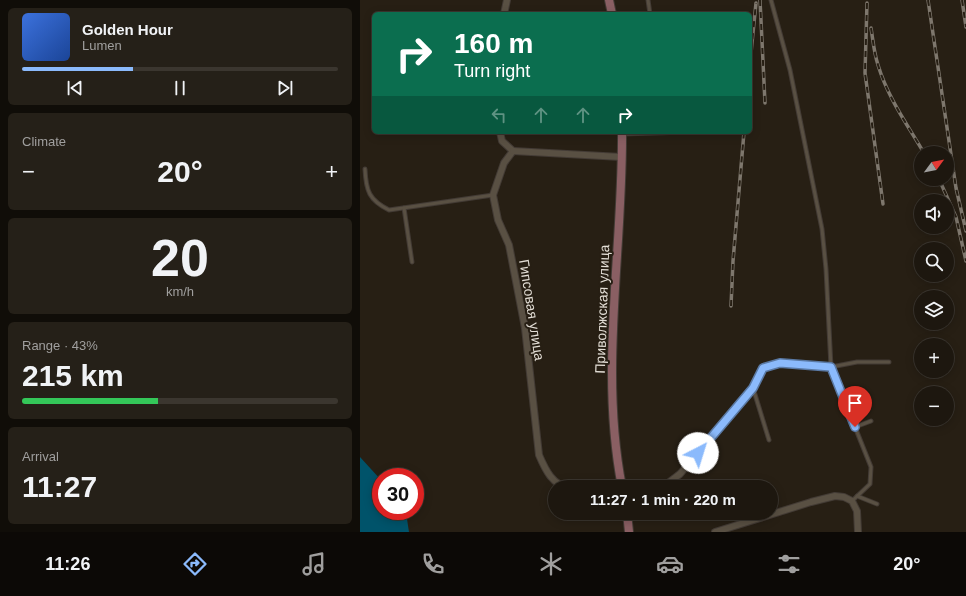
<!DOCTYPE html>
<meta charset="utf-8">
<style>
body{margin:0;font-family:Arial,sans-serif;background:#252018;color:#f1f3f6;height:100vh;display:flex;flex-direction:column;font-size:15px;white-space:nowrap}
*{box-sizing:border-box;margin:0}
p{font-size:13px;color:#a09f9e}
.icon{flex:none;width:22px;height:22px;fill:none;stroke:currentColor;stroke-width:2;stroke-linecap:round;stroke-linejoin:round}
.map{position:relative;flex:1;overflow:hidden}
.panel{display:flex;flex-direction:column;gap:8px;padding:8px;background:#100d08;width:360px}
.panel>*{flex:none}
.guide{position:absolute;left:12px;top:12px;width:380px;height:122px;border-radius:6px;box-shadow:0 2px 10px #0003,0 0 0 1px #3b362f;background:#0b6e4f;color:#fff;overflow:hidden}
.needle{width:26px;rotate:58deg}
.tools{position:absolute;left:554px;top:146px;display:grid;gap:8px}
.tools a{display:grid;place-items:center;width:40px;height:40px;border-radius:50%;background:#1d170f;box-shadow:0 2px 10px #0003,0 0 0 1px #3b362f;font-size:20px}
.speed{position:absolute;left:12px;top:468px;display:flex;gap:8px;font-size:20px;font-weight:700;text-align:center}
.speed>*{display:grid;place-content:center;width:52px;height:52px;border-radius:50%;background:#1d170f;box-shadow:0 2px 10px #0003,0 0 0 1px #3b362f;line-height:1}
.speed .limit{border:6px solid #d22;background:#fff;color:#111}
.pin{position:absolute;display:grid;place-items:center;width:34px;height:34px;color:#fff;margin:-41px -17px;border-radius:50% 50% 50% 0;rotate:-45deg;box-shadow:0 0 4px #0007}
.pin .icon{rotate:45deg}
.me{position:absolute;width:44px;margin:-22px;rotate:40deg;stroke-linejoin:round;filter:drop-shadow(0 0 3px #0008)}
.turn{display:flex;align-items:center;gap:14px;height:84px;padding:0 16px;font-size:18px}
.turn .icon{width:52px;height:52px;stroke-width:2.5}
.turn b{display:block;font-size:28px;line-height:34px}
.lanes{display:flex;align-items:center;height:38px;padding:0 16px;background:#0003;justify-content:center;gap:20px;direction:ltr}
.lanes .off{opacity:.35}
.big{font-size:30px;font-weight:800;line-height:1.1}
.panel .widget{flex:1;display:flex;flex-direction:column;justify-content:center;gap:6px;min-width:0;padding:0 14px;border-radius:6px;background:#252018}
.panel .dial{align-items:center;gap:0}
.dial b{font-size:52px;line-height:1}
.song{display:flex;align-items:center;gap:12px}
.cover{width:48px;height:48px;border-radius:6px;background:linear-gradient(135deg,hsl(220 70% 55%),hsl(220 70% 35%))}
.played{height:4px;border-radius:2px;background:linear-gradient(90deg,#8bbafc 35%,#3b362f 35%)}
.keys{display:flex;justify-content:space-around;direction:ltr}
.heat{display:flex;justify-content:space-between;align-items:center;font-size:22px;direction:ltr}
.charge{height:6px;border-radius:3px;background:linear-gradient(90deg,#34c759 43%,#3b362f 0)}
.trip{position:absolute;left:188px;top:480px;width:230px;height:40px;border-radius:20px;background:#1d170f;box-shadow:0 2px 10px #0003,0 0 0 1px #3b362f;font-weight:800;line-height:40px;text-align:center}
.tab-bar{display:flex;height:64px;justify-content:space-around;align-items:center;background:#0c0906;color:#a09f9e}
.tab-bar .icon{width:28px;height:28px}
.tab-bar .on{color:#8bbafc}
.tab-bar b{font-size:18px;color:#f1f3f6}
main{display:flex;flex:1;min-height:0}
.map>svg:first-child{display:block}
.water{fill:#00536a}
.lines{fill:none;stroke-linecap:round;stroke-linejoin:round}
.lane-casing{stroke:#433b35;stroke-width:5}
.street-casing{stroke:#433b35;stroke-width:8}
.secondary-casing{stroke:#433b35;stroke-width:10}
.lane{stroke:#595043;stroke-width:3}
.street{stroke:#595043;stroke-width:6}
.secondary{stroke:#8a5f63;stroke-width:8}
.rail-casing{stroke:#7e776d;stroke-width:3.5}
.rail{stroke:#271f14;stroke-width:2;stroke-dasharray:6;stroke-linecap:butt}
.route-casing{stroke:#5a79a4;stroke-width:10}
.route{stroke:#8bbafc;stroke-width:7}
.labels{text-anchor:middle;stroke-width:4;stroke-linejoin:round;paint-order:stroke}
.street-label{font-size:14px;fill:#e3ded6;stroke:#271f14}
</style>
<main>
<section class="panel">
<div class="widget">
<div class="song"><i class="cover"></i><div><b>Golden Hour</b><p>Lumen</p></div></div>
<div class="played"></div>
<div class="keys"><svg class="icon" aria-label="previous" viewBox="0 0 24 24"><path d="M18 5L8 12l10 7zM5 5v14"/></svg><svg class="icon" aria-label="pause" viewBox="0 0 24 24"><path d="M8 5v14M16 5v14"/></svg><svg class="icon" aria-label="next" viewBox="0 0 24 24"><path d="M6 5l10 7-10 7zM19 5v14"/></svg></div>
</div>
<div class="widget"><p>Climate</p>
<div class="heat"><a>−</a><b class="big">20°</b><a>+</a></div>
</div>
<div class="widget dial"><b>20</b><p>km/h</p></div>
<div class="widget"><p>Range · 43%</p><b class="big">215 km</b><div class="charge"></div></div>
<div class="widget"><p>Arrival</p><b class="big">11:27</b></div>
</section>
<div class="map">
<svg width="606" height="532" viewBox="0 0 606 532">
<rect width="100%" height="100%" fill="#271f14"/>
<!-- water -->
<path class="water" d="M 0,457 L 21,480 L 21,511 L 42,511 L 47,519 L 49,532 L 0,532 Z"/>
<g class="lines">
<!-- lane casing -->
<g class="lane-casing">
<g id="lane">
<path d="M 288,0 L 290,14"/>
<path d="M 411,0 L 430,70 L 462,229 L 466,269 L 471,367 L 511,467 L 510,484 L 492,501"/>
<path d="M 262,134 L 326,132"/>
<path d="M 5,169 C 6,191 9,200 29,210 L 133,195"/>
<path d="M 44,208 L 52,262"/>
<path d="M 471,367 L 497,362 L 529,362"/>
<path d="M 393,388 L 409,440"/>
<path d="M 495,427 L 511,421"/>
<path d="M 497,496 L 517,504"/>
</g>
</g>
<!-- street casing -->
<g class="street-casing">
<g id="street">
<path d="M 144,14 L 147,0"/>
<path d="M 140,132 L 142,141 L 153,151 L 144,163 L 133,195 L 138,220 L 149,245 L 165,328 L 179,455 C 185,469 193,487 210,487"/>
<path d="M 153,151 L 261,157"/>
<path d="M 303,487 L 320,474 L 393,388 L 403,368 L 421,363 L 471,367"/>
<path d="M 355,532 L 451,502 L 475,496 L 484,497 L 492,501 L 497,511 L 498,532"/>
</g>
</g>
<!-- secondary casing -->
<g class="secondary-casing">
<g id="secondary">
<path d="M 249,0 L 252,14"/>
<path d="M 262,132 C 263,250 239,370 262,487"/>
<path d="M 267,513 L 269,532"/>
</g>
</g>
<!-- lane -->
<use href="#lane" class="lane"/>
<!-- street -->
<use href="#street" class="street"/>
<!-- secondary -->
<use href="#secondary" class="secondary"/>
<!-- rail casing -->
<g class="rail-casing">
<g id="rail">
<path d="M 400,0 L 405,103"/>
<path d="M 568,0 L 596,188 L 606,231"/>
<path d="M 602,0 L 606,27"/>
<path d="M 507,3 L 505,73 L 523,204"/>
<path d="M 511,28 C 513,40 514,53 518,65 C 528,98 547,124 564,153"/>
<path d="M 390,63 L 396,3"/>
<path d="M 579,179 L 596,217 L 606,261"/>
<path d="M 371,306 L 373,261 L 384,132"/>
</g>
</g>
<!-- rail -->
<use href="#rail" class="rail"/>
</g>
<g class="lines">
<!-- route casing -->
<g class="route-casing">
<path id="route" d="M 338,453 L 393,388 L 403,368 L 420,363 L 471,367 L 495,427"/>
</g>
<!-- route -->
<use href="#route" class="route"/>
</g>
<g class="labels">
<!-- street labels -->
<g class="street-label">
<text transform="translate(242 309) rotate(-88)" y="5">Приволжская улица</text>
<text transform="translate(172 310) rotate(81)" y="5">Гипсовая улица</text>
</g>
</g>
</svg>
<div class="tools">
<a><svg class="needle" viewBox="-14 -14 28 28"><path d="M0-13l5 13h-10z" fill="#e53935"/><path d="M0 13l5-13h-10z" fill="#a09f9e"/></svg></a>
<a><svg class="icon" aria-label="sound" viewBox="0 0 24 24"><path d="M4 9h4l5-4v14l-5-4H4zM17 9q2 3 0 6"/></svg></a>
<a><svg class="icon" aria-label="search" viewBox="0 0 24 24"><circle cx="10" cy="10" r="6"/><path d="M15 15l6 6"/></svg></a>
<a><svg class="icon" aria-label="layers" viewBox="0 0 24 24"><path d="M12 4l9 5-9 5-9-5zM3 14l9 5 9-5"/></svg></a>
<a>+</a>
<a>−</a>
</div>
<div class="speed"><div class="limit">30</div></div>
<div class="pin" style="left:495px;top:427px;background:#d93025"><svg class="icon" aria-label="arrive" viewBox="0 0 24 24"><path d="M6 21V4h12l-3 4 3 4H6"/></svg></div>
<svg class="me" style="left:338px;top:453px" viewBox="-20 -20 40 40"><circle r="19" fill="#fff"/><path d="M0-13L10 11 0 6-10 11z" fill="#8bbafc"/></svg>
<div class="trip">11:27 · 1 min · 220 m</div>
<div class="guide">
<div class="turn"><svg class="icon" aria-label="right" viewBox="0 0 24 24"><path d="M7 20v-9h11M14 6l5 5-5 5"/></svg><div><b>160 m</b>Turn right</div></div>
<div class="lanes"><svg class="icon off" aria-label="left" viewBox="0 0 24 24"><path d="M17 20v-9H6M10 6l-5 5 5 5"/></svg><svg class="icon off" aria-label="ahead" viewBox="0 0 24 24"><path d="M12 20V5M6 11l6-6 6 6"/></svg><svg class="icon off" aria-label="ahead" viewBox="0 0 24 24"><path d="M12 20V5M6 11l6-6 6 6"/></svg><svg class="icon" aria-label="right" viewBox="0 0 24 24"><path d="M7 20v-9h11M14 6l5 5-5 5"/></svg></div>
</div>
</div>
</main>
<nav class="tab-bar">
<b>11:26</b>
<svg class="icon on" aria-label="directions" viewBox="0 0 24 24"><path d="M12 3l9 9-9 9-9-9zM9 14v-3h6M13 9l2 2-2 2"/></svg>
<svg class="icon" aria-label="music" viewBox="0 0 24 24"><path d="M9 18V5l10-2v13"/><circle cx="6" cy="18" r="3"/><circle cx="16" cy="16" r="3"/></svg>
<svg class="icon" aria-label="phone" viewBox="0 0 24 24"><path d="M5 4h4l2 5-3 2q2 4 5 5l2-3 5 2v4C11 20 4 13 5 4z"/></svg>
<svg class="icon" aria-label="climate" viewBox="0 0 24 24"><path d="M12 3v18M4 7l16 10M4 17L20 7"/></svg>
<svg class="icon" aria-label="car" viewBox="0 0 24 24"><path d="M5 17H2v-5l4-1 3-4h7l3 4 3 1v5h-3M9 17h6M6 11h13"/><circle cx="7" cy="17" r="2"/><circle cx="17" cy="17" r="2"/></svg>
<svg class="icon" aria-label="filters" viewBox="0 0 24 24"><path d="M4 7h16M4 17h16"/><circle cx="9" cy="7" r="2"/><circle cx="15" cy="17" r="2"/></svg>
<b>20°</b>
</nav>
